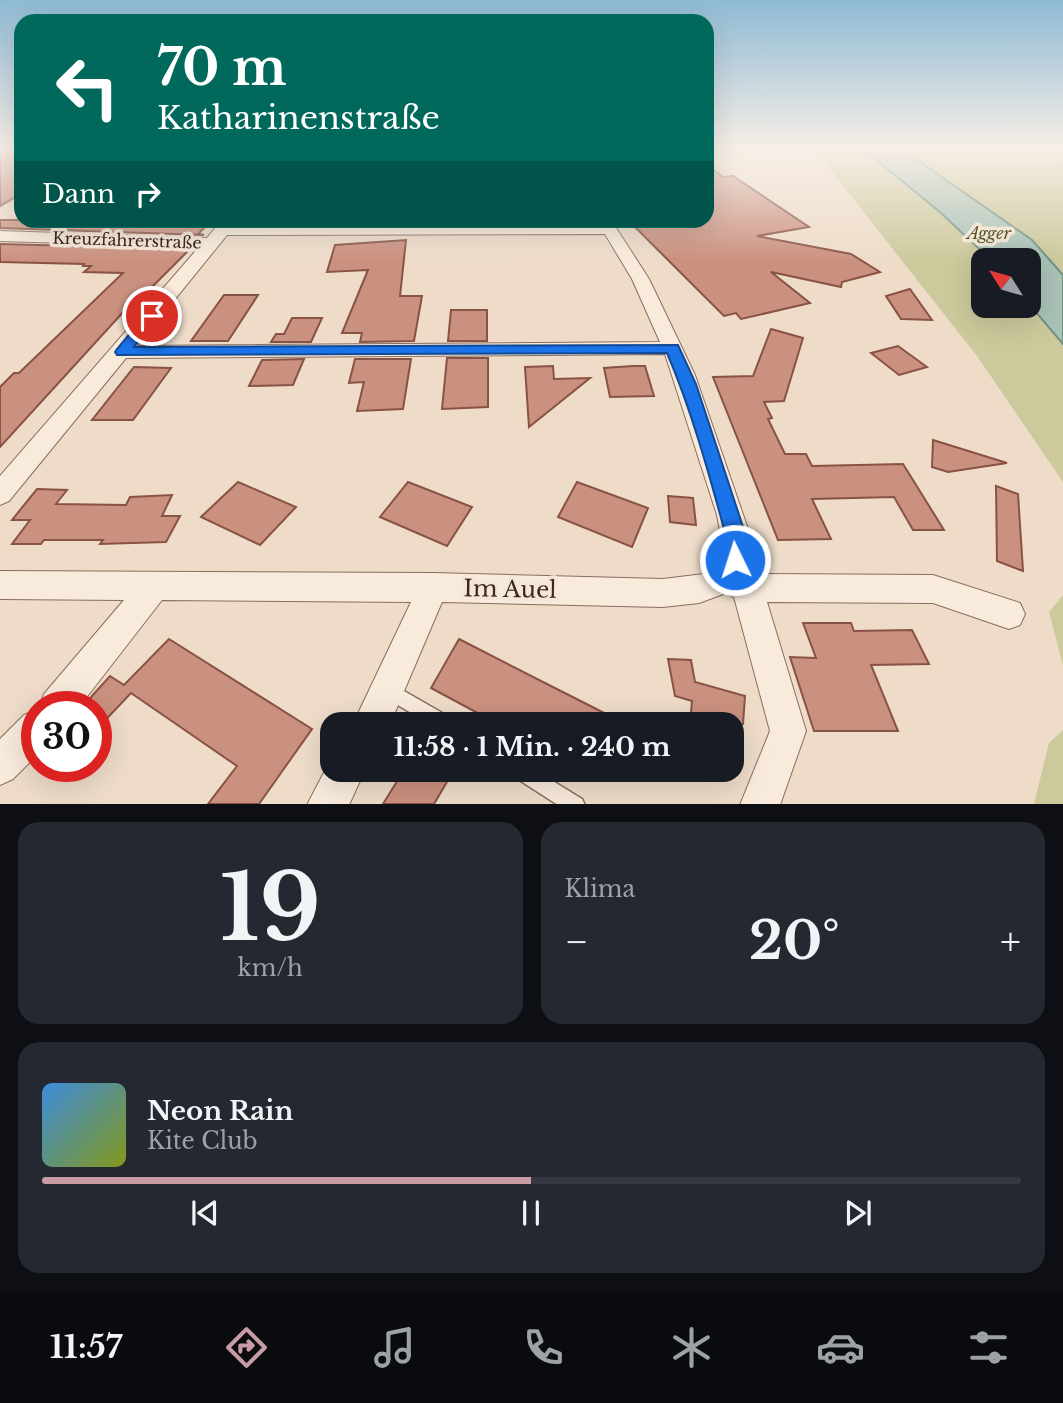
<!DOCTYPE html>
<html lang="de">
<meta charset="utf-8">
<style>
body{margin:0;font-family:"Libre Baskerville",serif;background:#242831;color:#f1f3f6;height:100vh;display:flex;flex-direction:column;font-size:26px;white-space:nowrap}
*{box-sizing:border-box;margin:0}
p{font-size:23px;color:#9ea1a6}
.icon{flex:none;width:38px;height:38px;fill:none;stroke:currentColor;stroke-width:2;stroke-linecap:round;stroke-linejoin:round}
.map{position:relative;height:804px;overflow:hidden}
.panel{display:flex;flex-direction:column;gap:18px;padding:18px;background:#0d0f14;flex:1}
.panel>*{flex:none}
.banner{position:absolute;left:14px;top:14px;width:700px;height:214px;border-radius:21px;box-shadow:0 7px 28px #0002;background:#00695c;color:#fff;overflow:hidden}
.needle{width:46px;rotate:307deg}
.buttons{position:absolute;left:971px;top:248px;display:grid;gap:14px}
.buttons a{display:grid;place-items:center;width:70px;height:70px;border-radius:14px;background:#171b24;box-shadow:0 7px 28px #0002;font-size:35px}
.speed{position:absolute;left:21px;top:691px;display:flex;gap:14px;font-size:35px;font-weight:700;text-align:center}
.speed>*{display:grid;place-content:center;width:91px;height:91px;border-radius:50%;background:#171b24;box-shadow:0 7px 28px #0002;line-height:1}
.speed .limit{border:10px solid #d22;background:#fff;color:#111}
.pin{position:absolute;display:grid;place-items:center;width:60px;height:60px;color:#fff;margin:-30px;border:4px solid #fff;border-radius:50%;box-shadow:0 2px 7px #0007}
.me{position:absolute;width:77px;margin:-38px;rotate:356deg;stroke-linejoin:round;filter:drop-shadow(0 0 5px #0008)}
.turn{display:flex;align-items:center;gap:24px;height:147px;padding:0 28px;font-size:32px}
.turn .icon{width:91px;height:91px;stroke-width:2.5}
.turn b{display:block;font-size:49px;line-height:60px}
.then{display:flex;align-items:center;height:66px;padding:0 28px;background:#0003;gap:14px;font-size:26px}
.big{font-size:52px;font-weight:800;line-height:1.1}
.panel .card{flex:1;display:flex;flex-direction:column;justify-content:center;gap:10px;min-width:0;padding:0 24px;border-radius:21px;background:#242831}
.panel .dial{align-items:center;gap:0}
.dial b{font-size:91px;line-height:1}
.song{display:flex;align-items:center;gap:21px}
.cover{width:84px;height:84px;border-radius:10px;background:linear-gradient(135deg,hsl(210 70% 55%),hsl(70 70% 35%))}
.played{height:7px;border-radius:4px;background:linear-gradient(90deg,#c89ba5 50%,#363941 50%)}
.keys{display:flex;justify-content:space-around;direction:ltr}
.heat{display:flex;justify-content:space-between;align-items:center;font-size:38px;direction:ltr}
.panel .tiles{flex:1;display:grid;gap:18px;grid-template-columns:1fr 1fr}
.card:last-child{grid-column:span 2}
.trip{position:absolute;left:320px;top:712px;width:424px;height:70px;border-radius:21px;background:#171b24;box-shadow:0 7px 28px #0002;font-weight:800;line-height:70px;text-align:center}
.menu{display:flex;height:112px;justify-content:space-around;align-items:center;background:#090b0e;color:#9ea1a6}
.menu .icon{width:49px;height:49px}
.menu .active{color:#c89ba5}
.menu b{font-size:32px;color:#f1f3f6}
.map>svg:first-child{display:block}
.green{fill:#ccc99c;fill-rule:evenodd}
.water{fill:#a9c2b6;stroke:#709182;stroke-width:2}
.building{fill:#cb9180;stroke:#885244;stroke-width:2}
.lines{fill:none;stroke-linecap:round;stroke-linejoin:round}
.service-casing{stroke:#8a6d5e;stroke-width:3}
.minor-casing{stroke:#8a6d5e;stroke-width:2}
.service{fill:#f8ebdc;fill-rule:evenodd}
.minor{fill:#f8ebdc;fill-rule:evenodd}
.route{fill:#1a73e8;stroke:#114b97;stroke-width:2}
.labels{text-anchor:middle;stroke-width:7;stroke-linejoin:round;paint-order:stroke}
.far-park-label{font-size:16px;font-style:italic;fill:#535628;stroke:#f5e7d8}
.far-street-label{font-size:16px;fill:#3b2821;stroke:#f5e7d8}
.near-street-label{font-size:23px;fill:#3b2821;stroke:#f5e7d8}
</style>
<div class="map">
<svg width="1063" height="805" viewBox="0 0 1063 805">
<rect width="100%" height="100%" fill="#eedcc9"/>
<!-- green -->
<g class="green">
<path d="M 814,149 L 1063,149 L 1063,275 L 1060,272 L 1063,277 L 1063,482 L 977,356 ZM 984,261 L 1029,261 L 1029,306 L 984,306 Z"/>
<path d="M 1063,595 L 1063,666 L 1049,612 Z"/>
<path d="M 1063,730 L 1063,804 L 1034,804 L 1049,743 Z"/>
</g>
<!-- water -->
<path class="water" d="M 863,149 L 901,149 L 909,154 L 1032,240 L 1063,275 L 1063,344 L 1029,304 L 1029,261 L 992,261 L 941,213 Z"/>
<!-- building -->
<g class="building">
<path d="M 0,149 L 21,149 L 21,194 L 0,206 Z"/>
<path d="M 707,165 L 723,177 L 733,176 L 809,227 L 757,236 L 851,254 L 880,272 L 842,282 L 841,287 L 771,272 L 810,303 L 741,319 L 736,313 L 724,316 L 628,220 L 707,220 Z"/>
<path d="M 0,220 L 212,220 L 198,234 L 204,235 L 0,228 Z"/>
<path d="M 406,240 L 400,296 L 422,296 L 414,341 L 360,342 L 362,333 L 342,333 L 368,270 L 327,272 L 335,245 Z"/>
<path d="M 0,244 L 190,249 L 141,298 L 136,298 L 0,447 L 0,387 L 14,373 L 19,373 L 123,273 L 84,272 L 91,266 L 83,266 L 84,264 L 0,262 Z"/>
<path d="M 910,289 L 932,320 L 901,319 L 886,296 Z"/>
<path d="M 224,295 L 258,295 L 228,341 L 191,341 Z"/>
<path d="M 451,310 L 487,310 L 487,341 L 448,341 Z"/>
<path d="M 292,318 L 322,318 L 311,342 L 271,342 L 276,334 L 284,334 Z"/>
<path d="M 771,329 L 803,338 L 784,401 L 764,402 L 772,418 L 768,419 L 785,454 L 806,454 L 812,466 L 903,464 L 944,530 L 913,530 L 894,497 L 812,499 L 831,539 L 778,540 L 713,377 L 753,376 Z"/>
<path d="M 898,346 L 927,367 L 899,375 L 871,353 Z"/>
<path d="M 447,358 L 488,358 L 488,407 L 442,409 Z"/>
<path d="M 304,359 L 293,385 L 249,386 L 262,360 Z"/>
<path d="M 355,359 L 411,359 L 403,409 L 357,411 L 364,382 L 349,383 Z"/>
<path d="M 553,366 L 554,379 L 590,378 L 529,427 L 525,367 Z"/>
<path d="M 633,366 L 645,366 L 654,396 L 610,397 L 604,368 Z"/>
<path d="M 134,367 L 171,368 L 133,420 L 92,420 Z"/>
<path d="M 933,440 L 1007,463 L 948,472 L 932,467 Z"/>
<path d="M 238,482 L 296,507 L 260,545 L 201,517 Z"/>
<path d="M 408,482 L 472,507 L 447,546 L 380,517 Z"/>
<path d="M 577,482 L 648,508 L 632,547 L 558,517 Z"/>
<path d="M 996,486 L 1018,494 L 1023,571 L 997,561 Z"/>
<path d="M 37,489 L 67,490 L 56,504 L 126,505 L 130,497 L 172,495 L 162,516 L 180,516 L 166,542 L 100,544 L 103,540 L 44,540 L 41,544 L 12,544 L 30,520 L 12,520 Z"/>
<path d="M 668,496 L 693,498 L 696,525 L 670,522 Z"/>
<path d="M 803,623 L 851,623 L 854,631 L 912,630 L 929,664 L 871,665 L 898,731 L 814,731 L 790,657 L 816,658 Z"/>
<path d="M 169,639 L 312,729 L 259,804 L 208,804 L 237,766 L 131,693 L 96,730 L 96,707 L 82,707 L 110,676 L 124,685 Z"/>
<path d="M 459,639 L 543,682 L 626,724 L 498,724 L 431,688 Z"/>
<path d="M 668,659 L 691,660 L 695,682 L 745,696 L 743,724 L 690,724 L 692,701 L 675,696 Z"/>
<path d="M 404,770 L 432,770 L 448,780 L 434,804 L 383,804 Z"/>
</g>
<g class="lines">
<!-- service casing -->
<g class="service-casing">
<g id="service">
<path d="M 390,683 L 451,718 L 453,724 L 430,724 L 384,697 L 382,691 L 384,685 Z"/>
<path d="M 510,770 L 535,770 L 582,799 L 585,805 L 558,805 L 513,776 Z"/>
</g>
</g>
<!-- minor casing -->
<g class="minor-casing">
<g id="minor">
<path d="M 222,220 L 238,220 L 235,225 L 598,224 L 596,220 L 611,220 L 649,279 L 695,375 L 747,526 L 750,557 L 744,571 L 750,574 L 933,575 L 1020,603 L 1025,614 L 1020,625 L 1009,629 L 933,603 L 767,602 L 806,731 L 780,805 L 740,805 L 770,731 L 734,597 L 726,593 L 699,603 L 663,607 L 442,602 L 390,724 L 353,724 L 411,602 L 162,600 L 79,707 L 39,707 L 44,694 L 124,600 L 0,599 L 0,571 L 433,573 L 663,579 L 704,574 L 720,559 L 721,536 L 717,515 L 665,354 L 126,358 L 9,501 L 0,505 L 0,476 L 199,247 L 0,241 L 0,231 L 207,238 ZM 605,234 L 632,279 L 660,342 L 137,346 L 227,235 Z"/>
<path d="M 37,710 L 37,755 L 13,779 L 0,785 L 0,739 L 24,715 Z"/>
<path d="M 332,757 L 332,770 L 365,770 L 349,805 L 307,805 Z"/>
</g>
</g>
<!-- service -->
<use href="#service" class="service"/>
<!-- minor -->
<use href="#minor" class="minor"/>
</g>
<!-- sky -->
<linearGradient id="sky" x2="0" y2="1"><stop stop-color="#8fbad4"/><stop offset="0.57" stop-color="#f7efe7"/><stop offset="1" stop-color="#f7efe7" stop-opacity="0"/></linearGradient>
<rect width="1063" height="261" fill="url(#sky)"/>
<!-- route -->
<path class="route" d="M 152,312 L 159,316 L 134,347 L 678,345 L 696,384 L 745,533 L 746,560 L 743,566 L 735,569 L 728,566 C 723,554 727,541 724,529 C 708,470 691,409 667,353 L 117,355 L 115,352 L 117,349 L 147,313 Z"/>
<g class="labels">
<!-- far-park labels -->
<g class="far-park-label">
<text x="989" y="239">Agger</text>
</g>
<!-- far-street labels -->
<g class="far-street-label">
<text transform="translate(127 240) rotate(2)" y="6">Kreuzfahrerstraße</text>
</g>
<!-- near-street labels -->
<g class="near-street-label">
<text transform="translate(510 589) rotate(1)" y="8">Im Auel</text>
</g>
</g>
</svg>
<div class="buttons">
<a><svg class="needle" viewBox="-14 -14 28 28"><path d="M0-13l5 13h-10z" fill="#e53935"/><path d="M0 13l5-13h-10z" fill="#9ea1a6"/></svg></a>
</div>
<div class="speed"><div class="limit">30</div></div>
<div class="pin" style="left:152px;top:316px;background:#d93025"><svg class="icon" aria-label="arrive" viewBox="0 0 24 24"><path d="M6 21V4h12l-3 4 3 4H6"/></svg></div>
<svg class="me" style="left:735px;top:560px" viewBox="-20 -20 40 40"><circle r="17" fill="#1a73e8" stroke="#fff" stroke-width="3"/><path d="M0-11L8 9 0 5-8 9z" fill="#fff"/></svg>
<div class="trip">11:58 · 1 Min. · 240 m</div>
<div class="banner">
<div class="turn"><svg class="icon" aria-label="left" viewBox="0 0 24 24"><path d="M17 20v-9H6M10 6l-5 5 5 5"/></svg><div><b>70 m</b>Katharinenstraße</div></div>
<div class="then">Dann<svg class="icon" aria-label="right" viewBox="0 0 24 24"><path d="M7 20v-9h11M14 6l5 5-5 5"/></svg></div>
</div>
</div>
<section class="panel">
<div class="tiles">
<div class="card dial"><b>19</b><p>km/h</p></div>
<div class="card"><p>Klima</p>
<div class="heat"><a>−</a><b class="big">20°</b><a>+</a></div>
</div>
<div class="card">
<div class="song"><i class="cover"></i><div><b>Neon Rain</b><p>Kite Club</p></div></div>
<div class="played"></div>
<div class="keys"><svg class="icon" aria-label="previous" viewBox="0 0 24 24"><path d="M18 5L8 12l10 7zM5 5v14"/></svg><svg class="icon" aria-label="pause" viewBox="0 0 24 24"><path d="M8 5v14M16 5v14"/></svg><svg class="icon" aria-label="next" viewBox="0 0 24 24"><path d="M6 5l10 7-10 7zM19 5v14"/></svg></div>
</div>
</div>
</section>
<nav class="menu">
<b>11:57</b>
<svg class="icon active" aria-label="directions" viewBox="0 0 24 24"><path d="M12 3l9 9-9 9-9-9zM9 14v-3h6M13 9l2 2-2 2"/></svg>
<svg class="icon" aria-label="music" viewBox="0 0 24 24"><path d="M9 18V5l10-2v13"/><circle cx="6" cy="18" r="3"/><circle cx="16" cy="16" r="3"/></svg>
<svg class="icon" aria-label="phone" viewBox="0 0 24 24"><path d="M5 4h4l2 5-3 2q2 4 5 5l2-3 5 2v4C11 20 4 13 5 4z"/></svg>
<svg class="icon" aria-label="climate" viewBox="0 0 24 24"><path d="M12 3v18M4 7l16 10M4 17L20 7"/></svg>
<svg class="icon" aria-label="car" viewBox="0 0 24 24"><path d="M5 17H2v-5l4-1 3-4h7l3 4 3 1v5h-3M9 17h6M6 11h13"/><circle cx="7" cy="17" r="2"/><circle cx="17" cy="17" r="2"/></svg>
<svg class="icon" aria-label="filters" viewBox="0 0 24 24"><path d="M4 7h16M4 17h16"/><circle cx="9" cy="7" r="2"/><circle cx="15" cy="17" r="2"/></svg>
</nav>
